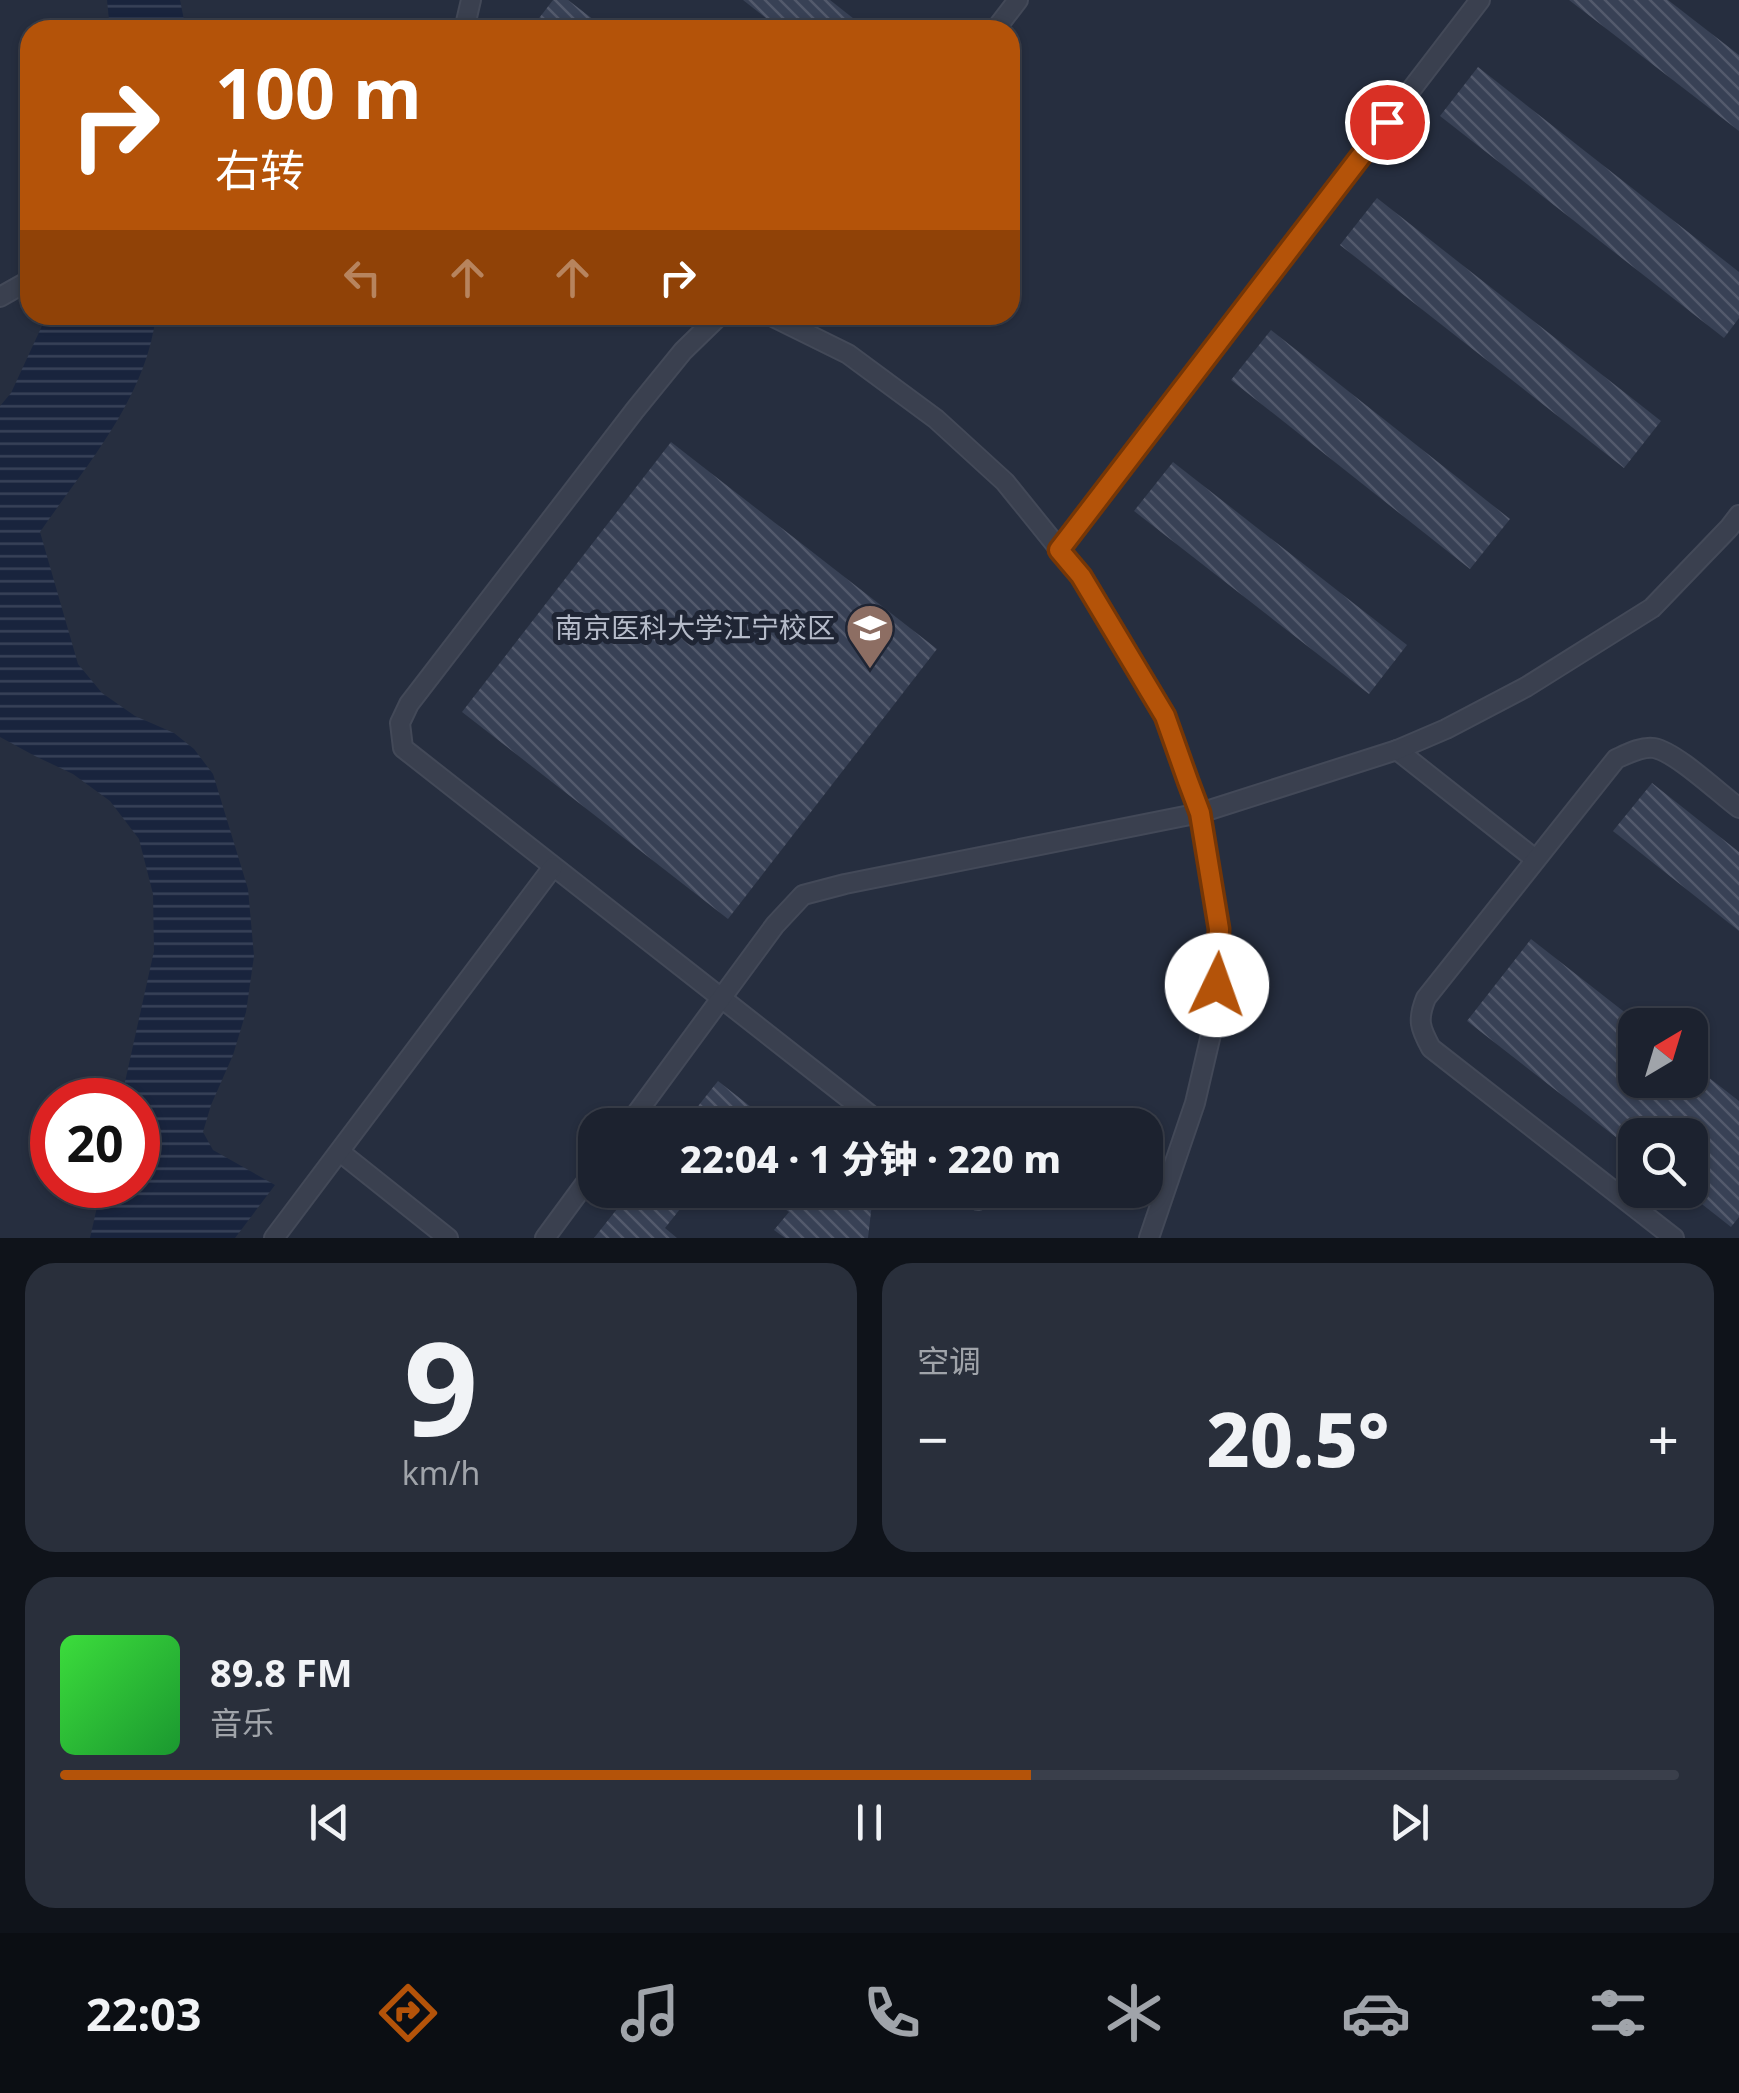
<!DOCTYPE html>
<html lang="zh">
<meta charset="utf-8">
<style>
body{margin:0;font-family:"Noto Sans","Noto Sans SC",sans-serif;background:#292f3b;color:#f1f3f6;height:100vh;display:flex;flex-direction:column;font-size:38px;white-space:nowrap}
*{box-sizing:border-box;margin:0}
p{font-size:32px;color:#a0a4aa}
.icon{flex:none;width:55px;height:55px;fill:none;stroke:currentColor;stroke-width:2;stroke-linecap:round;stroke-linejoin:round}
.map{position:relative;height:1238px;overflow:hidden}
.details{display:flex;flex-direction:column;gap:25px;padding:25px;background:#0f131a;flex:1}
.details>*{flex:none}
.top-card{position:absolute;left:20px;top:20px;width:1000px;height:305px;border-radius:30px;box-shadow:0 2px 8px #0004,0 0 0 2px #3a3f4b;background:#b45309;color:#fff;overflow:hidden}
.needle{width:65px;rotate:38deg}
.controls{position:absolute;left:1618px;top:1008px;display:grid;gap:20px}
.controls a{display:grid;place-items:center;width:90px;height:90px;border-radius:20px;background:#1c222f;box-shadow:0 2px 8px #0004,0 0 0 2px #3a3f4b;font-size:50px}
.speed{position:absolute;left:30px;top:1078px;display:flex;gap:20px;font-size:50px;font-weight:700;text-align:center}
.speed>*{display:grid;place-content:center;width:130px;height:130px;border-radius:50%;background:#1c222f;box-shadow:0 2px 8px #0004,0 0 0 2px #3a3f4b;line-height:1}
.speed .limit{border:15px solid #d22;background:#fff;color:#111}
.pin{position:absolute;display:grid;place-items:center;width:85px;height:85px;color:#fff;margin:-42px;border:5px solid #fff;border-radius:50%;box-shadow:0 2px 10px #0007}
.me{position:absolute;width:110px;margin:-55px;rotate:3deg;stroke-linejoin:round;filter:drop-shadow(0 0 8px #0008)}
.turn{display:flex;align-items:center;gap:35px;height:210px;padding:0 30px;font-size:45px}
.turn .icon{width:130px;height:130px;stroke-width:2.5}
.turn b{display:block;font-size:70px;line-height:85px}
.lanes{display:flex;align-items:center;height:95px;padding:0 30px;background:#0003;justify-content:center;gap:50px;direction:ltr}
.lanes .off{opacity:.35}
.big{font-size:75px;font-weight:800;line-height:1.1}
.details .widget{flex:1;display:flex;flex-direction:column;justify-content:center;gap:15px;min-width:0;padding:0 35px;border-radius:30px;background:#292f3b}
.details .dial{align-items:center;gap:0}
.dial b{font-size:130px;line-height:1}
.song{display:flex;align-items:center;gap:30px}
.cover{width:120px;height:120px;border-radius:15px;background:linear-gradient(135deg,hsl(120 70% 55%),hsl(130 70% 35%))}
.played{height:10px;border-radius:5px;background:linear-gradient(90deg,#b45309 60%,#3a3f4b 60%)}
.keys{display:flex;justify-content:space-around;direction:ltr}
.heat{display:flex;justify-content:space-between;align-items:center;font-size:55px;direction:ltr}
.details .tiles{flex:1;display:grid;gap:25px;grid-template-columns:1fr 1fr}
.widget:last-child{grid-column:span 2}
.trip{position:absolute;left:578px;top:1108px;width:585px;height:100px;border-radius:30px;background:#1c222f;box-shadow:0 2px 8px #0004,0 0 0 2px #3a3f4b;font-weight:800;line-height:100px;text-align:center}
.dock{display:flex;height:160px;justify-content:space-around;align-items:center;background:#0b0e13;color:#a0a4aa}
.dock .icon{width:70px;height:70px}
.dock .selected{color:#b45309}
.dock b{font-size:45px;color:#f1f3f6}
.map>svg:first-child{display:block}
.water{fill:url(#water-rules)}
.building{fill:url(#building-back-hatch)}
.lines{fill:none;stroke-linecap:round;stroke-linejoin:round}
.service-casing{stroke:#434958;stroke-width:22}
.service{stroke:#3a404f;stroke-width:18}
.route-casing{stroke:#753606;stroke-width:25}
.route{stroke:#b45309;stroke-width:18}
.labels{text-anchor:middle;stroke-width:10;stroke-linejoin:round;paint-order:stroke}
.poi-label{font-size:28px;fill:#b6bcca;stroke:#1f2534;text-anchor:end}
</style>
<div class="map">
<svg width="1739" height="1238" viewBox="0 0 1739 1238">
<defs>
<pattern id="water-rules" width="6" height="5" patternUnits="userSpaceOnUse" patternTransform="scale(2.5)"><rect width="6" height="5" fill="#19243d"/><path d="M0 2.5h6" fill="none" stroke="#384258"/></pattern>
<pattern id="building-back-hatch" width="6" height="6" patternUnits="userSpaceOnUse" patternTransform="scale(2.5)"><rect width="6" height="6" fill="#384155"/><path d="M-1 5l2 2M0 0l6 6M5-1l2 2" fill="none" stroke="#535a6c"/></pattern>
</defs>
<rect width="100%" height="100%" fill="#262e3f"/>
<!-- water -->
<g class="water">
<path d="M 107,0 L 180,0 L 186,30 L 110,30 Z"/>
<path d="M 47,315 L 156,315 C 146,399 86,465 40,532 L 78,664 L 102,693 L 135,716 L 174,733 L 194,749 L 213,774 L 248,889 L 254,956 L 246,1012 L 233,1055 L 211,1105 L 203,1132 L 213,1150 L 275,1185 L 235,1238 L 90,1238 L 102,1185 L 138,1185 L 138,1100 L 121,1100 L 154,951 L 153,894 L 139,839 L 110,801 L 73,774 L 35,756 L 0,737 L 0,406 L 11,393 Z"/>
</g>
<!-- building -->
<g class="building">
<path d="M 553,0 L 568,0 L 607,30 L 530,30 Z"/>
<path d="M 743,0 L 830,0 L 868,30 L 781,30 Z"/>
<path d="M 1569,0 L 1668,0 L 1739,55 L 1739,131 Z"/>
<path d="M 1478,67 L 1739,272 L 1739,318 L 1724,338 L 1440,116 Z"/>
<path d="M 1377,198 L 1661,421 L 1624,468 L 1340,245 Z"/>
<path d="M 1271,330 L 1510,519 L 1470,569 L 1231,380 Z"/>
<path d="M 671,442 L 937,649 L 728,919 L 462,712 Z"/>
<path d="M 1173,462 L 1407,645 L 1369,694 L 1134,511 Z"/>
<path d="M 1652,783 L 1739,852 L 1739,931 L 1613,831 Z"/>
<path d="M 1531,939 L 1641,1025 L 1635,1025 L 1635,1080 L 1690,1080 L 1690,1063 L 1739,1101 L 1739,1217 L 1731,1227 L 1684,1190 L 1690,1190 L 1690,1135 L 1635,1135 L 1635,1152 L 1467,1021 Z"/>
<path d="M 718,1081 L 774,1125 L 683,1125 Z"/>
<path d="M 632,1190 L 695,1190 L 665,1228 L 677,1238 L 594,1238 Z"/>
<path d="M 760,1190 L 855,1190 L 872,1203 L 868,1238 L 785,1238 L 774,1230 L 789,1212 Z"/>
</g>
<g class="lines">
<!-- service casing -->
<g class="service-casing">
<g id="service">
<path d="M 464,30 L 471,0"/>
<path d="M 995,30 L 1018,0"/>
<path d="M 0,297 L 30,280"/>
<path d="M 720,315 L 683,351 L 635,410 L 409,704 L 400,723 L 403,748 L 883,1125"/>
<path d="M 769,315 L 848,354 L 936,419 L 1005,482 L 1081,576 L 1165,716 L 1200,813 L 1219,929 L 1216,1013 L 1195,1103 L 1149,1238"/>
<path d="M 1059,549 L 1480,0"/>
<path d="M 1397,750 L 1535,859"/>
<path d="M 628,1125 L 775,925 L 803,895 L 845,884 L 1200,813 L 1397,750 L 1446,729 L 1526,687 L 1652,608 L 1729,528 L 1739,515"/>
<path d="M 340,1152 L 448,1238"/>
<path d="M 965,1190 L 978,1200"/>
<path d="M 274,1238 L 553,867"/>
<path d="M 545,1238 L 595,1170"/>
<path d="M 1674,1238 L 1431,1048 C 1420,1028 1417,1020 1426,998 L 1616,759 C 1627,754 1642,746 1654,748 C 1676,752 1720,794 1739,808"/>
</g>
</g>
<!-- service -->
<use href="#service" class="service"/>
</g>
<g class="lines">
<!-- route casing -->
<g class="route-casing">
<path id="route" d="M 1217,985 L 1219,929 L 1200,813 L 1188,781 L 1165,716 L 1081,576 L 1059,550 L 1387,122"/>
</g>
<!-- route -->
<use href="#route" class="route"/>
</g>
<!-- icons -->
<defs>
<g id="university-pin" transform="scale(2.5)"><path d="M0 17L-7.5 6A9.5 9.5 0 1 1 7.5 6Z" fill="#8d6e63" stroke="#1f2534"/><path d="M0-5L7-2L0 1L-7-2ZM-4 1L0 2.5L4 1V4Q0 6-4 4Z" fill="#fff"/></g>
</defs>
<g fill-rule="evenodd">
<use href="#university-pin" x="870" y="628"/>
</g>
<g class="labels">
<!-- poi labels -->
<g class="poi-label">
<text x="835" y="638">南京医科大学江宁校区</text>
</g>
</g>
</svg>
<div class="controls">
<a><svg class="needle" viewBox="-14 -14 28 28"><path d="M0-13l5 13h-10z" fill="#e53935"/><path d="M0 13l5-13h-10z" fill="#a0a4aa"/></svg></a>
<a><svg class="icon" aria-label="search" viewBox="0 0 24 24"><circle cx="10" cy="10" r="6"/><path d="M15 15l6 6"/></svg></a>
</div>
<div class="speed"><div class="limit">20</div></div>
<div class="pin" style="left:1387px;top:122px;background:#d93025"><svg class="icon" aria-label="arrive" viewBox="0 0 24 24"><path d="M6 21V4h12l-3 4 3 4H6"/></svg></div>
<svg class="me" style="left:1217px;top:985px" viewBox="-20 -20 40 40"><circle r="19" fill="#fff"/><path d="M0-13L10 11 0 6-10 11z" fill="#b45309"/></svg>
<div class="trip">22:04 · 1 分钟 · 220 m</div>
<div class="top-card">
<div class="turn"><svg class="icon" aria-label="right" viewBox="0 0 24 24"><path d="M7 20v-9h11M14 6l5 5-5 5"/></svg><div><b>100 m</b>右转</div></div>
<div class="lanes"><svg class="icon off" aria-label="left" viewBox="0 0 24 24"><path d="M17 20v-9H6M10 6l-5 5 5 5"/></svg><svg class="icon off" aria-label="ahead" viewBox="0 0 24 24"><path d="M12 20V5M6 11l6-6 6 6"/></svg><svg class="icon off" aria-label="ahead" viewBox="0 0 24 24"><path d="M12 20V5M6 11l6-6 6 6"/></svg><svg class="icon" aria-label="right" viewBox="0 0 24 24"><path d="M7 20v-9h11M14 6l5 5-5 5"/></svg></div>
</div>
</div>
<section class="details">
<div class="tiles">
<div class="widget dial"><b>9</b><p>km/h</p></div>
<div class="widget"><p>空调</p>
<div class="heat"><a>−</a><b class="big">20.5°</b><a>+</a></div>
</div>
<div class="widget">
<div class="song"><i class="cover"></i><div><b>89.8 FM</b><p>音乐</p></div></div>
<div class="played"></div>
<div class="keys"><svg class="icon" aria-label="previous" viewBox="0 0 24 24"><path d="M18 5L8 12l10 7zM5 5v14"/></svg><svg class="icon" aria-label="pause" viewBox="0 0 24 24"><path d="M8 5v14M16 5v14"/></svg><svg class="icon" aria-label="next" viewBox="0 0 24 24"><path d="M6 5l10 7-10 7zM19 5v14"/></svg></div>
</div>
</div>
</section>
<nav class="dock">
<b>22:03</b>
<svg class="icon selected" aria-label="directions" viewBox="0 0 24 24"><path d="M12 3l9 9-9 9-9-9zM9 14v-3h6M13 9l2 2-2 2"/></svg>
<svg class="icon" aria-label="music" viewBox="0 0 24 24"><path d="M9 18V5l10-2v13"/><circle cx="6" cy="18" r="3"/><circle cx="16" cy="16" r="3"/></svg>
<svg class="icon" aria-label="phone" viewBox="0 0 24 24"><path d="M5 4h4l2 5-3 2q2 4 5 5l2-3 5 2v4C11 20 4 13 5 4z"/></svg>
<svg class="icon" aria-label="climate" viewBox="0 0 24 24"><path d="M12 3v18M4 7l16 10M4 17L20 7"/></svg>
<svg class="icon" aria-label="car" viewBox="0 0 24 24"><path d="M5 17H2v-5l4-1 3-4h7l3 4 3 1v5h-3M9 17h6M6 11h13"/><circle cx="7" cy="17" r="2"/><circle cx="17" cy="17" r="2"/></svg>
<svg class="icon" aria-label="filters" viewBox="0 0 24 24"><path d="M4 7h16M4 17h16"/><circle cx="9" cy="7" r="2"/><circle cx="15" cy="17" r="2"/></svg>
</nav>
